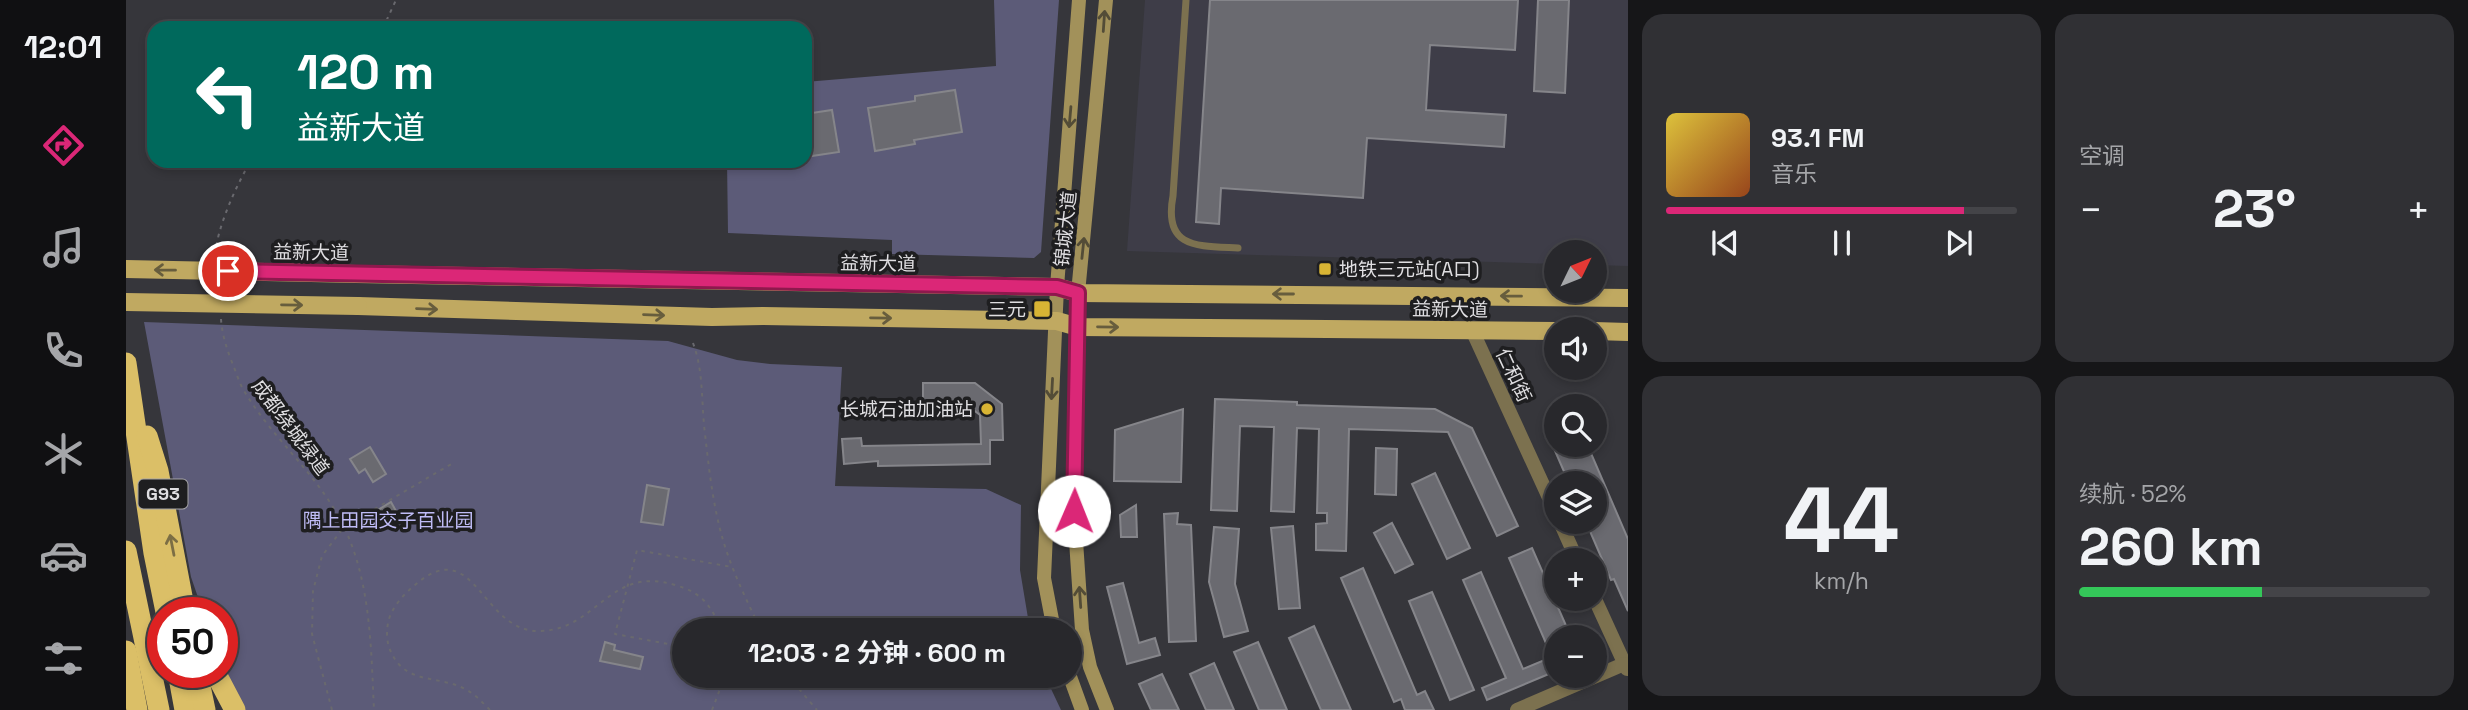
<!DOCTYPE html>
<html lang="zh">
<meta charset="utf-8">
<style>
body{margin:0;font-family:"Space Grotesk","Noto Sans SC",sans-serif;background:#303034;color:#f1f3f6;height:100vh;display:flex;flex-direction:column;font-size:26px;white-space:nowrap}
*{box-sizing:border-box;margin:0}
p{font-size:23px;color:#a5a6a9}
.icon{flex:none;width:38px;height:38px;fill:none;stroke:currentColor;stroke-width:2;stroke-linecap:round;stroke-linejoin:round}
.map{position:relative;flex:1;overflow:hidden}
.panel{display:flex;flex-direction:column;gap:14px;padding:14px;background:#161618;width:840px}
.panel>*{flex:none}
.banner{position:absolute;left:21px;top:21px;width:665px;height:147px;border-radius:21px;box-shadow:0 4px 10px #0003,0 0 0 2px #444448;background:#00695c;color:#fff;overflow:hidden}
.needle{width:46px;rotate:47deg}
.fabs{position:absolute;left:1418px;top:240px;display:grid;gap:14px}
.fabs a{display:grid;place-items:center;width:63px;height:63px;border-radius:50%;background:#28282c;box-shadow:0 4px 10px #0003,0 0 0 2px #444448;font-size:35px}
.speed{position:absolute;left:21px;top:597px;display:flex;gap:14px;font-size:35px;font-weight:700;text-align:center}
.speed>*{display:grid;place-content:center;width:91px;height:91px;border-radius:50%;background:#28282c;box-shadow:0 4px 10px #0003,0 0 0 2px #444448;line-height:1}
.speed .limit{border:10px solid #d22;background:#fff;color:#111}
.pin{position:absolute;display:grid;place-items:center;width:60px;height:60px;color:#fff;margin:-30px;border:4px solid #fff;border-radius:50%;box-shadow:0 2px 7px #0007}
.me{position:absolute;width:77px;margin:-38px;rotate:1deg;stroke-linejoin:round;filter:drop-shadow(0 0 5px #0008)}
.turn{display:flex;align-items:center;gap:24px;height:147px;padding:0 35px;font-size:32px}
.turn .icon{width:91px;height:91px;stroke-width:2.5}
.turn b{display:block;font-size:49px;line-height:60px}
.big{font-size:52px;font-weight:700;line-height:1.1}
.panel .tile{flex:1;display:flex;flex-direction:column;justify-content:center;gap:10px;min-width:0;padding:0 24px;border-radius:21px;background:#303034}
.panel .dial{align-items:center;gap:0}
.dial b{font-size:91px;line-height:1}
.song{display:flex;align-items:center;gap:21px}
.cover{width:84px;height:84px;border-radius:10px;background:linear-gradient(135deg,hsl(50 70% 55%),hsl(20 70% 35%))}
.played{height:7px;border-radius:4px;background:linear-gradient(90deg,#db2777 85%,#444448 85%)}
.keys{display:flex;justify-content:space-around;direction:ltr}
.heat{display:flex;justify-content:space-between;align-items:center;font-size:38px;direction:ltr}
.charge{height:10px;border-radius:5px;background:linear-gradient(90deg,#34c759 52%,#444448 0)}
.panel .tiles{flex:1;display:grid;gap:14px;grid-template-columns:repeat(2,1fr)}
.trip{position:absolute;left:546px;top:618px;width:410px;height:70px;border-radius:35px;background:#28282c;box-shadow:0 4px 10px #0003,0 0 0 2px #444448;font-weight:700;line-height:70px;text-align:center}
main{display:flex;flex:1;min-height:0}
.menu{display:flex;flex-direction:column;width:126px;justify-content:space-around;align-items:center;background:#101012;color:#a5a6a9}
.menu .icon{width:49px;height:49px}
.menu .selected{color:#db2777}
.menu b{font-size:32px;color:#f1f3f6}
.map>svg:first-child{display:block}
.built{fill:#3e3d48}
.green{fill:#5c5b78}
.building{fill:#6a6a70;stroke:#85858a;stroke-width:2}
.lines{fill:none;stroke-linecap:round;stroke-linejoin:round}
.path{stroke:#69696e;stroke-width:2;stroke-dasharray:3.5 5;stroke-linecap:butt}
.service{stroke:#7c714f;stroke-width:7}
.minor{stroke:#7c714f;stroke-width:14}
.secondary{stroke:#a2915a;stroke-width:14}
.primary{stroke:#c0a961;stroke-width:18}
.motorway{stroke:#dbbf67;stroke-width:21}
.primary-bridge{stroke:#c0a961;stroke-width:18}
.oneway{stroke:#534c37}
.oneway2{stroke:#675d3d}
.oneway3{stroke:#7c6e44}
.route-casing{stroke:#8e194d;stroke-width:18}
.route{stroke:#db2777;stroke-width:12}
.poi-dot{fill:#d8b434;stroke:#1e1e20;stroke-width:2.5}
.labels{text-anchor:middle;stroke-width:7;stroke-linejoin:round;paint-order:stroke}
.shield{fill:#1e1e20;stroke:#a5a4a7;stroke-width:2}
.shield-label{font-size:18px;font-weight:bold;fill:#dfdee1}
.street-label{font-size:19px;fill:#dfdee1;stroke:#1e1e20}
.poi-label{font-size:19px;fill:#dfdee1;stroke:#1e1e20;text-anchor:end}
.park-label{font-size:19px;fill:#bfbcf6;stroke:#1e1e20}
</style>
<main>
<nav class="menu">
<b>12:01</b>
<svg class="icon selected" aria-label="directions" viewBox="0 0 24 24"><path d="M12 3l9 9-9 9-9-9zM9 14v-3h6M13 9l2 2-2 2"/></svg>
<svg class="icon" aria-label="music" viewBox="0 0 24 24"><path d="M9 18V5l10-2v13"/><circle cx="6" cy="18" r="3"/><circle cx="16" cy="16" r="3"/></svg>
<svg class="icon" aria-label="phone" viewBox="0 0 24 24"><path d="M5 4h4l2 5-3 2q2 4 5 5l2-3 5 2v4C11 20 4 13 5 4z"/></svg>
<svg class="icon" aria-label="climate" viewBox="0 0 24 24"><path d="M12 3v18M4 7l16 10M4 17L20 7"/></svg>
<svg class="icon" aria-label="car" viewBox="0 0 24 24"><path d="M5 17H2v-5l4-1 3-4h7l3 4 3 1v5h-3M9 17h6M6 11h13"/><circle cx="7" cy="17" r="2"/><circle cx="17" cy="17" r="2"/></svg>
<svg class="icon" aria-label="filters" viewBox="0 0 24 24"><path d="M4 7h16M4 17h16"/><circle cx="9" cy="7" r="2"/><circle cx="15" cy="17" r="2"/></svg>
</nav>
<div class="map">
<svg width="1502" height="710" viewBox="0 0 1502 710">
<rect width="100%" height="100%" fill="#36363b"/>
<!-- built -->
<path class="built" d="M 1019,0 L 1502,0 L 1502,266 L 1468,265 L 1468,252 L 1430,252 L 1430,264 L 1001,251 Z"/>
<!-- green -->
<g class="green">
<path d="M 868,0 L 933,0 L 915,252 L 908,258 L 766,254 L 766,240 L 602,233 L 601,161 L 679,161 L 679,82 L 870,66 Z"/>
<path d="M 18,322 L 542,341 L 611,360 L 644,364 L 716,367 L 709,486 L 860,489 L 895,505 L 894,570 L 904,630 L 558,630 L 558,676 L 919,676 L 935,710 L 114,710 L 96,671 L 96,612 L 77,612 L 65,577 Z"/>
</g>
<!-- building -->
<g class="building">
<path d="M 1084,0 L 1392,0 L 1389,50 L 1304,45 L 1300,110 L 1380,115 L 1378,147 L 1241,138 L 1237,198 L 1095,188 L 1093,224 L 1070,222 Z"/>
<path d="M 1412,0 L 1443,0 L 1439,93 L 1408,91 Z"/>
<path d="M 829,90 L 836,132 L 788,140 L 789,144 L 749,151 L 742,108 L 789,101 L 789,96 Z"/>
<path d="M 706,110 L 713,152 L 679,157 L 679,114 Z"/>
<path d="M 797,383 L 849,383 L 876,404 L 877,440 L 864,440 L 864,464 L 752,466 L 752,461 L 718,464 L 716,439 L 735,438 L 736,446 L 855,444 L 854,415 L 837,402 L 797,402 Z"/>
<path d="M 1089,399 L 1171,402 L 1171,405 L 1309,409 L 1346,428 L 1392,526 L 1371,536 L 1322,432 L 1223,429 L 1220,551 L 1190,550 L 1190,524 L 1201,523 L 1201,513 L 1191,513 L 1193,429 L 1171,428 L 1168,512 L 1145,511 L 1148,427 L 1114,426 L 1111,511 L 1085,510 Z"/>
<path d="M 1057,409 L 1055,482 L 988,481 L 989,430 Z"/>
<path d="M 1426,444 L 1461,444 L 1502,539 L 1502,611 L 1488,579 L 1485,580 L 1460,522 L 1468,522 L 1468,483 L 1443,483 Z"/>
<path d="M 244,447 L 260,474 L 247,482 L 239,469 L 233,473 L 224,459 Z"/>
<path d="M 1250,448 L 1271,449 L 1270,495 L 1249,494 Z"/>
<path d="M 1309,473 L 1344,548 L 1321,559 L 1286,484 Z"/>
<path d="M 521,485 L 543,489 L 537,525 L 515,522 Z"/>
<path d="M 265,502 L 270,511 L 252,522 L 247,513 Z"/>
<path d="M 1010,505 L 1011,537 L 995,537 L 994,515 Z"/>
<path d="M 1052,513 L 1051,524 L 1065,525 L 1070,641 L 1043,642 L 1038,514 Z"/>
<path d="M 1266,523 L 1287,564 L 1269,573 L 1248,533 Z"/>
<path d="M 1167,526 L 1174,608 L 1153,609 L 1145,528 Z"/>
<path d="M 1088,527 L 1113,529 L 1109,584 L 1122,631 L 1098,637 L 1083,582 Z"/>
<path d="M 1406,548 L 1445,637 L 1430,637 L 1430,671 L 1361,700 L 1356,688 L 1380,678 L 1337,580 L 1355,572 L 1397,669 L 1426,657 L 1383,558 Z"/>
<path d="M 1237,568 L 1291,695 L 1299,691 L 1308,710 L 1279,710 L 1275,699 L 1268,702 L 1215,578 Z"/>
<path d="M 997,583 L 1013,643 L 1029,638 L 1034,655 L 1001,664 L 981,587 Z"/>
<path d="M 1306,592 L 1348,690 L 1324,700 L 1283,601 Z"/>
<path d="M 1188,626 L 1225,710 L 1195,710 L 1163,638 Z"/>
<path d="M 479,642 L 489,645 L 488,650 L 517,657 L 514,669 L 474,661 Z"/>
<path d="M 1132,642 L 1161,710 L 1133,710 L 1108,652 Z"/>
<path d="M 1088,663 L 1108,710 L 1080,710 L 1064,674 Z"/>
<path d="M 1036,674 L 1053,710 L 1025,710 L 1013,684 Z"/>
</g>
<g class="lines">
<!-- path -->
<g class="path">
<path d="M 257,28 L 270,0"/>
<path d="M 90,254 C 89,232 112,181 125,161"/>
<path d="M 95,319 C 96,334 100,346 105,360 C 110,371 113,384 120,394 C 149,441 194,477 218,527 C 245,583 245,649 248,710"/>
<path d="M 567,343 C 578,372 575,403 579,434 C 583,469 587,506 597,540 C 606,571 621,601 635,630"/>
<path d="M 558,647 L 489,634 L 511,550 L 606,567"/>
<path d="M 662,676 L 691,710"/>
<path d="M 206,710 L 186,634 L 187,591 L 196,556 L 218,527 L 327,463"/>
<path d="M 364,710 C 355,701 347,692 335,687 C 310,676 280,683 266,654 C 261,645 260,634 262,623 C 265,608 277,595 289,585 C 350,532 355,634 415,631 C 472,629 483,565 549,585 C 577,593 584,605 596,630"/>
<path d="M 586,710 L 599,676"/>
</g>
<!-- service -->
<path class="service" d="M 1060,0 L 1047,196 C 1037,249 1072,246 1112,248"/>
<!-- minor -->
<g class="minor">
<path d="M 1346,330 L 1430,513"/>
<path d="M 1434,522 L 1451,560"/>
<path d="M 1468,597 L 1501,669"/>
<path d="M 1391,710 L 1498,664"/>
</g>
<!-- secondary -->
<g class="secondary">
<path d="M 980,0 L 952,293 L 948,511 L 956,630 L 964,667 L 981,710"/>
<path d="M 928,630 L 918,578 L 931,287 L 953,0"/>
<path d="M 943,674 L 956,710"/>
</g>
<!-- primary -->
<g class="primary">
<path d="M 230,274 L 931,287 L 952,293 L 1502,298"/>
<path d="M 232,306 L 586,317 L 637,316 L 931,321 L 952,327 L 1430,331"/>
<path d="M 1468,331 L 1502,332"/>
</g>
<!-- motorway -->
<g class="motorway">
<path d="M 0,363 L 28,553 L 40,612"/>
<path d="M 21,436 L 32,471 L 59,612"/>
<path d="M 0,551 L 33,710"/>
<path d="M 0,651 L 11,710"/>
<path d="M 52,672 L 59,710"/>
<path d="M 71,672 L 79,710"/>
<path d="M 89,672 L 109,710"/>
</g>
<!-- primary-bridge -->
<g class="primary-bridge">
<path d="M 0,269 L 230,274"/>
<path d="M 0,302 L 232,306"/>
</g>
</g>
<!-- one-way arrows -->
<defs><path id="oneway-shaft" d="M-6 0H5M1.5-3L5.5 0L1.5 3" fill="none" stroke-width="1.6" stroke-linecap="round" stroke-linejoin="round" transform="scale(1.75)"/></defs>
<g class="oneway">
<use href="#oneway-shaft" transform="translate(978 21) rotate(-86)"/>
<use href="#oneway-shaft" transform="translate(944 117) rotate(95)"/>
<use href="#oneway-shaft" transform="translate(957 248) rotate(-84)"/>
<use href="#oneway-shaft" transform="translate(926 389) rotate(93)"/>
<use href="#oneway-shaft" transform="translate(954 597) rotate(-94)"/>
</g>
<g class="oneway2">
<use href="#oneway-shaft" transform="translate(39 270) rotate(-179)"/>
<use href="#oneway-shaft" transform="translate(1157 294) rotate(-180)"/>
<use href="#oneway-shaft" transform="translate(1385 296) rotate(-179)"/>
<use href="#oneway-shaft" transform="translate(166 305) rotate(1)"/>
<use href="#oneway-shaft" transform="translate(301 309) rotate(2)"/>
<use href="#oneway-shaft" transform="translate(528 315) rotate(2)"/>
<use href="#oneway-shaft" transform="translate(755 318) rotate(1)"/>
<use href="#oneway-shaft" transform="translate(982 327) rotate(1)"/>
</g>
<use class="oneway3" href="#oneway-shaft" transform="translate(46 545) rotate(-101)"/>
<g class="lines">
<!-- route casing -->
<g class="route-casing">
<path id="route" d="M 102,271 L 931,287 L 952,293 L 948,511"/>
</g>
<!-- route -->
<use href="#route" class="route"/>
</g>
<!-- markers -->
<g class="poi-dot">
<rect x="1192" y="262" width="14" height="14" rx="3.5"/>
<rect x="907" y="300" width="18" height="18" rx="3.5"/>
<circle cx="861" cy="409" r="7"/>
</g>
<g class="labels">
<!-- shield labels -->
<rect class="shield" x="12.5" y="479.5" width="49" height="29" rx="5"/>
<g class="shield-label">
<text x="37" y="500">G93</text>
</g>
<!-- street labels -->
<g class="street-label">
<text transform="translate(939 229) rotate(-84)" y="7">锦城大道</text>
<text transform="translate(185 252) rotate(1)" y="7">益新大道</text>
<text transform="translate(752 263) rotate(1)" y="7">益新大道</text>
<text transform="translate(1324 309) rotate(1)" y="7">益新大道</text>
<text transform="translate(1388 375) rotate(65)" y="7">仁和街</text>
<text transform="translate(165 427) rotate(53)" y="7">成都绕城绿道</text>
</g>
<!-- poi labels -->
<g class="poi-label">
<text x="1213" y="276" text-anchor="start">地铁三元站(A口)</text>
<text x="900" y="316">三元</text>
<text x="847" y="416">长城石油加油站</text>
</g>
<!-- park labels -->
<g class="park-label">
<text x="262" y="527">隅上田园交子百业园</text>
</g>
</g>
</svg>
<div class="fabs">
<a><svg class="needle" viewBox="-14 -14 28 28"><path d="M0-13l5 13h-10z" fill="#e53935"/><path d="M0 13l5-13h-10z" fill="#a5a6a9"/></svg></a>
<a><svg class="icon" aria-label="sound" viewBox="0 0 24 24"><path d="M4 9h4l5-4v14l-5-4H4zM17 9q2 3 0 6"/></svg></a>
<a><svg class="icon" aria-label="search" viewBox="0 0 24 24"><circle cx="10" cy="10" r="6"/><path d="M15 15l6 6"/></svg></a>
<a><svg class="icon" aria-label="layers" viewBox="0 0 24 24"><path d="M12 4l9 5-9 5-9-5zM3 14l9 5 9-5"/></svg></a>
<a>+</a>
<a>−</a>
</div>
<div class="speed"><div class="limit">50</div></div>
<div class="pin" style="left:102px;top:271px;background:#d93025"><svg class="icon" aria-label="arrive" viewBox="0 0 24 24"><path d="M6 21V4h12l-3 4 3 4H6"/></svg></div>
<svg class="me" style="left:948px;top:511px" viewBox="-20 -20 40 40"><circle r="19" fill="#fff"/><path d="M0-13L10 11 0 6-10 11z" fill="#db2777"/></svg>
<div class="trip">12:03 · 2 分钟 · 600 m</div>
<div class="banner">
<div class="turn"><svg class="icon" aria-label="left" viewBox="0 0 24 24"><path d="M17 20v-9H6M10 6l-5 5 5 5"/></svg><div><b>120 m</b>益新大道</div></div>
</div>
</div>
<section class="panel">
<div class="tiles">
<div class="tile">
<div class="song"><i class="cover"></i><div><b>93.1 FM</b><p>音乐</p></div></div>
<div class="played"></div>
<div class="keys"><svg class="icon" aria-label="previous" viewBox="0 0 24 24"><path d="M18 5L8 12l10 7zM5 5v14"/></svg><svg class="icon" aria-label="pause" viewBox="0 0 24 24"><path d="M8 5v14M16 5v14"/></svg><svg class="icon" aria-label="next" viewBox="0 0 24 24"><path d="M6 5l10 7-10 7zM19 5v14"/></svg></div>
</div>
<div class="tile"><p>空调</p>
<div class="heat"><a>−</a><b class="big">23°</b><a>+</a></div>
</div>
<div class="tile dial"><b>44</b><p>km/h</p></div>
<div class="tile"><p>续航 · 52%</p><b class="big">260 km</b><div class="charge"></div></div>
</div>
</section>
</main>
